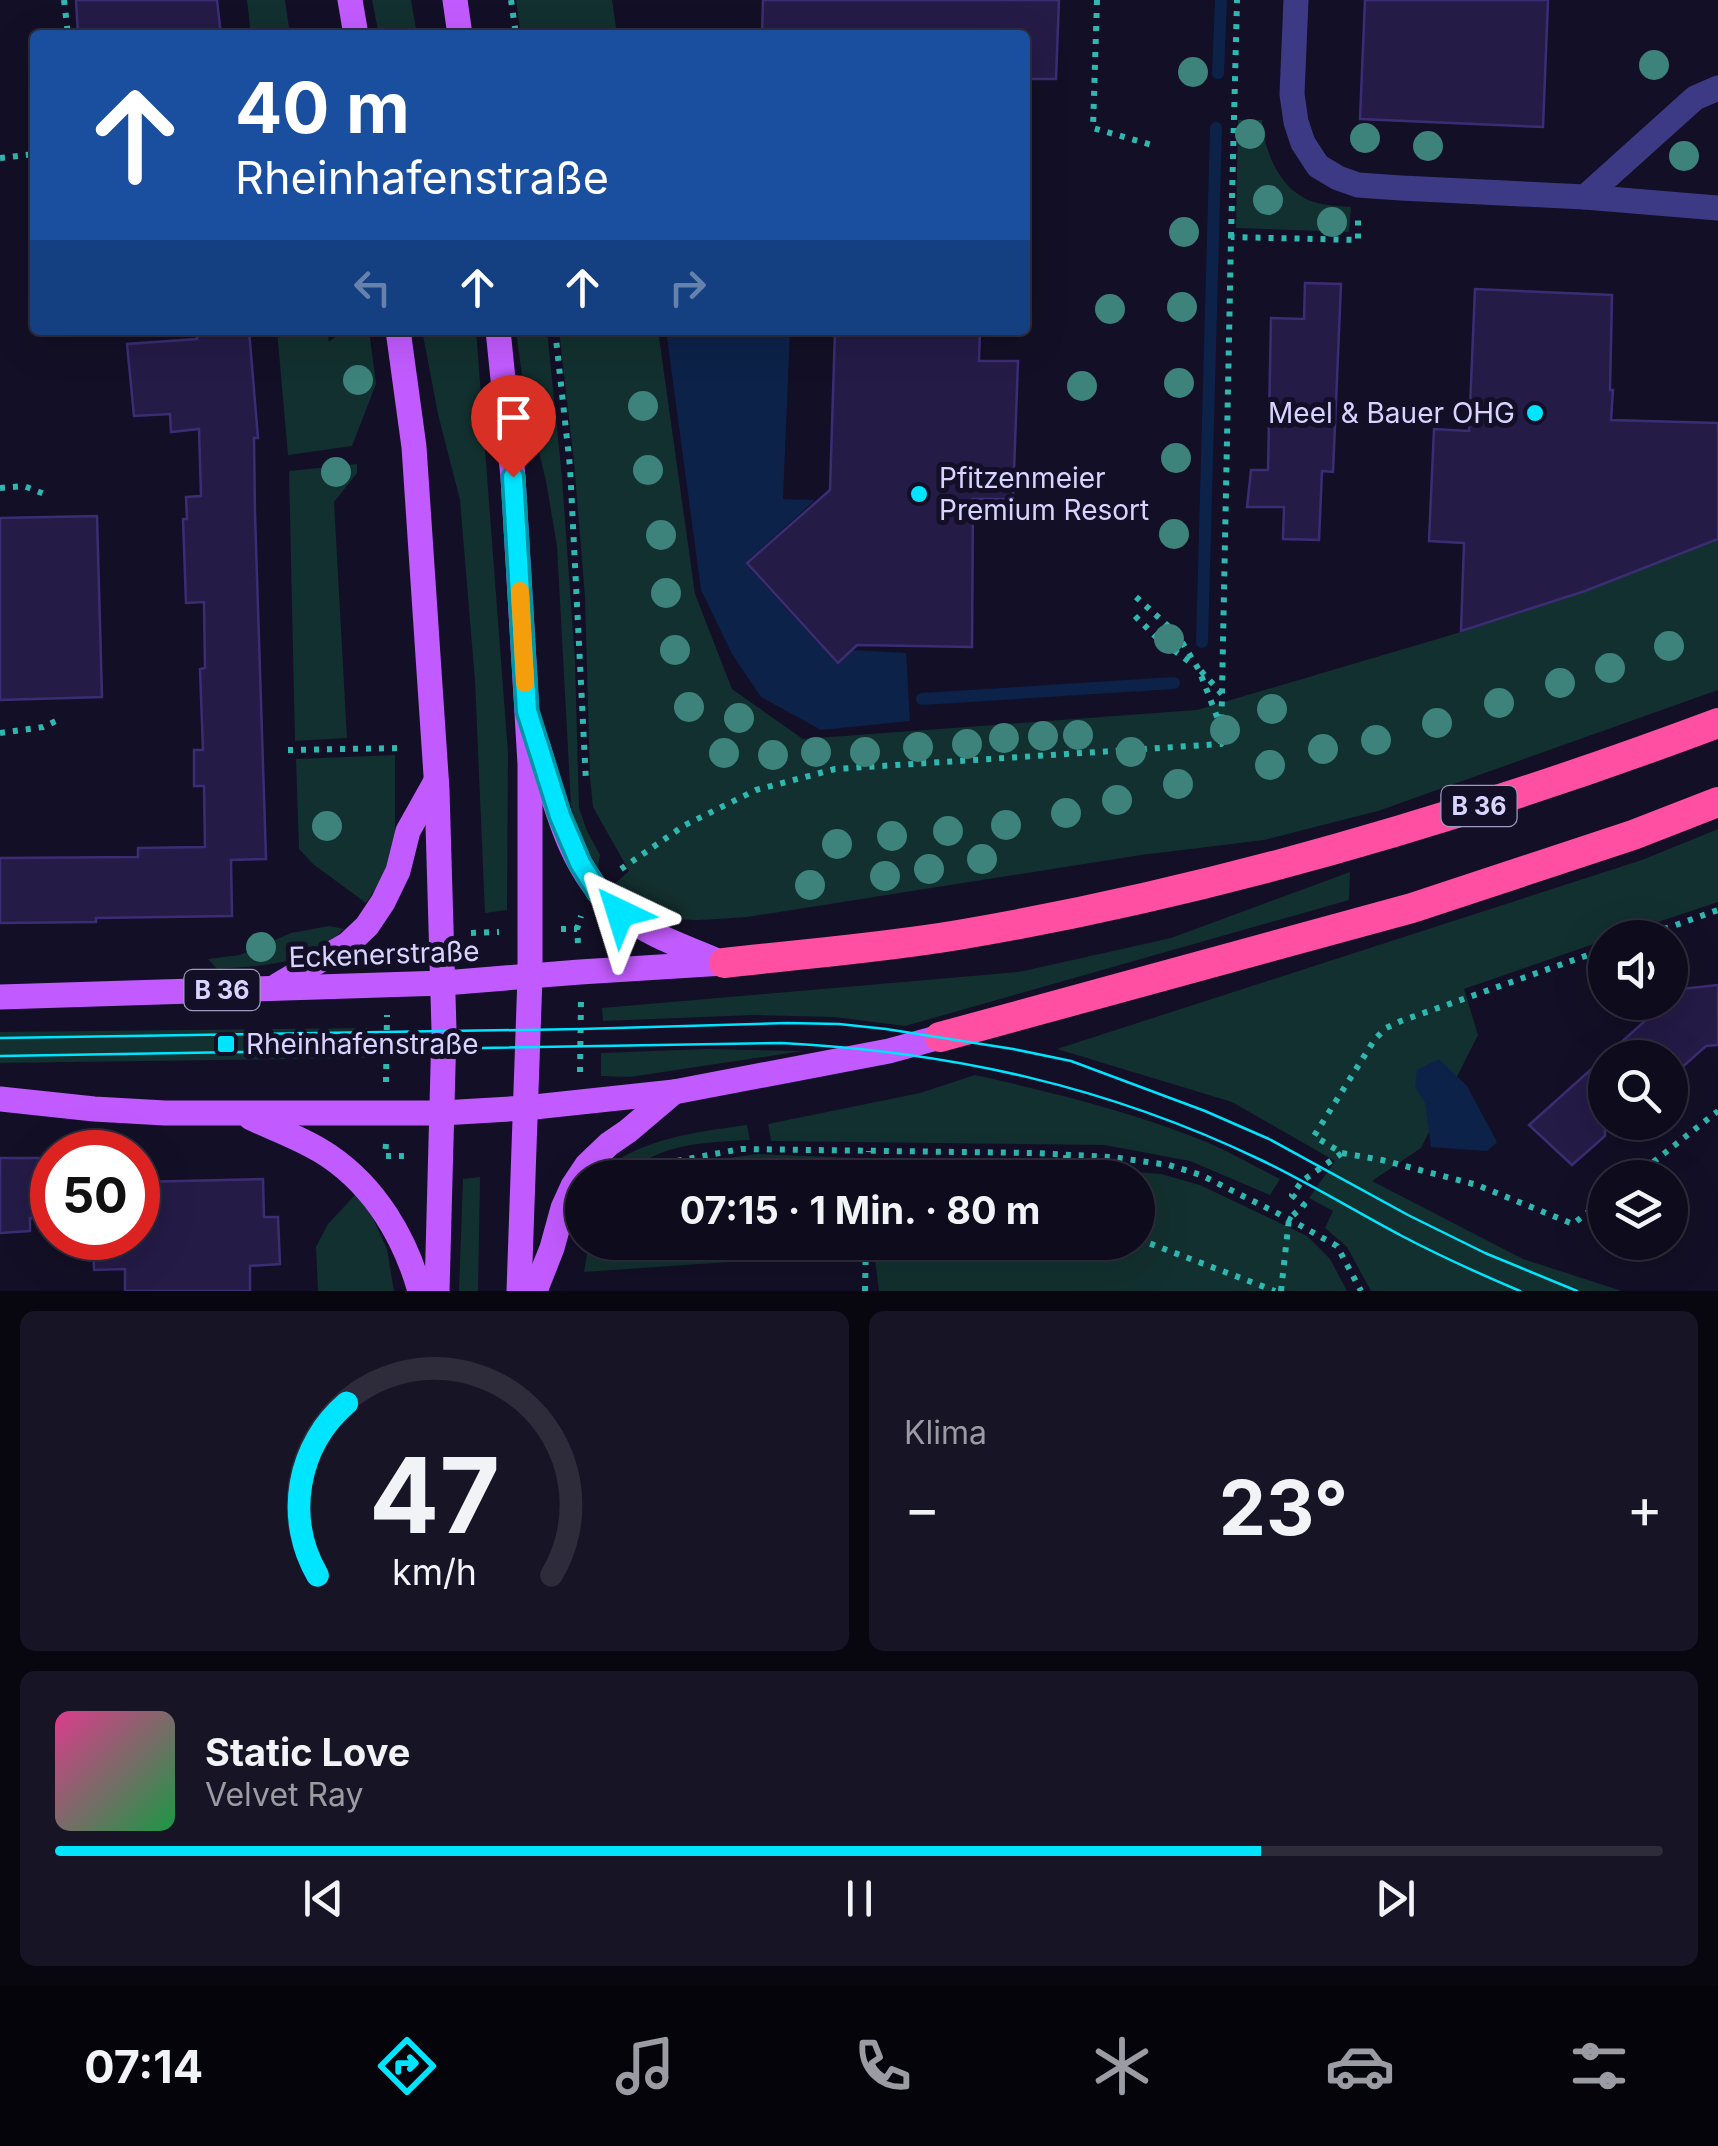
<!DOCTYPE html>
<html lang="de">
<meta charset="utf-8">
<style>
body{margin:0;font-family:Inter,sans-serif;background:#171425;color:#f1f3f6;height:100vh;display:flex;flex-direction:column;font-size:38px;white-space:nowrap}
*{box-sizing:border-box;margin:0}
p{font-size:32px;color:#9b9ba3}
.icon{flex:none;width:55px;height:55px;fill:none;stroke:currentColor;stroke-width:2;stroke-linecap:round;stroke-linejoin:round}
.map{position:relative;height:1291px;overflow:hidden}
.details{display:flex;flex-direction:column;gap:20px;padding:20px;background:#08060f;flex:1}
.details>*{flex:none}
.hud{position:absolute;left:30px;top:30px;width:1000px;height:305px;border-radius:10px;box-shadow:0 10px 40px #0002,0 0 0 2px #2e2b3b;background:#1a4fa0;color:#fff;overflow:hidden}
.tools{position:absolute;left:1588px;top:920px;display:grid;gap:20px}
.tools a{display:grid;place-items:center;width:100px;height:100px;border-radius:50%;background:#0e0b1c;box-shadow:0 10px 40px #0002,0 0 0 2px #2e2b3b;font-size:50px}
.speed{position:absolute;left:30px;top:1130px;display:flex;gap:20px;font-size:50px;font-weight:700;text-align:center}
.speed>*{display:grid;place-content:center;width:130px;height:130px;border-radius:50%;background:#0e0b1c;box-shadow:0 10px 40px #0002,0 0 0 2px #2e2b3b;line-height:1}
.speed .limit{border:15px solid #d22;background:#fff;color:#111}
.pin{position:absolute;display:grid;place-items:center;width:85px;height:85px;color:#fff;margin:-102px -42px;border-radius:50% 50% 50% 0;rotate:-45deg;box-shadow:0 0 10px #0007}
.pin .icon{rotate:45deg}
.me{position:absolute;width:110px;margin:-55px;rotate:319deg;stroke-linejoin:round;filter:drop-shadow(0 0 8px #0008)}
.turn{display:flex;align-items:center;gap:35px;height:210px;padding:0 40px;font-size:45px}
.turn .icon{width:130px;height:130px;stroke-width:2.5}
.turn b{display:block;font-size:70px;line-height:85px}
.lanes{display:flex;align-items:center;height:95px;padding:0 40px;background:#0003;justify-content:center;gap:50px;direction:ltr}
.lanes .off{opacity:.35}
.big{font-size:75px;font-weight:700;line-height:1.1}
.details .card{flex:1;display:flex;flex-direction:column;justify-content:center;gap:15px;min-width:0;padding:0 35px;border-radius:15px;background:#171425}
.details .dial{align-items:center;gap:0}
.dial svg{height:260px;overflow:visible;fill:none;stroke:#2e2b3b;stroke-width:7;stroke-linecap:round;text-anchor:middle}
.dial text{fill:#f1f3f6;stroke:none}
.song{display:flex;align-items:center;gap:30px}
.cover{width:120px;height:120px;border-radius:15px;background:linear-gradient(135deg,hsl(330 70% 55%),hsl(140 70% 35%))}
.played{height:10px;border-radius:5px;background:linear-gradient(90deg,#00e5ff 75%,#2e2b3b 75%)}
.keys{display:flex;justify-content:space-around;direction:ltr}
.heat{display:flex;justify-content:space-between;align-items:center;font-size:55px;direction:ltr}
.details .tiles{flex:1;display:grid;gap:20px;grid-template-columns:1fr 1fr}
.card:last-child{grid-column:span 2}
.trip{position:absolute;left:565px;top:1160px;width:590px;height:100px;border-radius:50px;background:#0e0b1c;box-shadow:0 10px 40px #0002,0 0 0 2px #2e2b3b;font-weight:700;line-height:100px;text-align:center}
.tab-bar{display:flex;height:160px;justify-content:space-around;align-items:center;background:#06040b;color:#9b9ba3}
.tab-bar .icon{width:70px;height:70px}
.tab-bar .selected{color:#00e5ff}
.tab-bar b{font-size:45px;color:#f1f3f6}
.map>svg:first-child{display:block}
.green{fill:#12302f}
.water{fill:#0c2248}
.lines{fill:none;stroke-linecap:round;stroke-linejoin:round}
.stream{stroke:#0c2248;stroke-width:12}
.building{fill:#241b47;stroke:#3b2d73;stroke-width:2.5}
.path{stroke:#2fb8b0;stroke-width:6;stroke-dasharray:5 8;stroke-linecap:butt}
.minor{stroke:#3d3a85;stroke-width:25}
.major{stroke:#c25bff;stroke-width:25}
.highway{stroke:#ff4fa3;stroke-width:30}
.tram{stroke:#00e5ff;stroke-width:2.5}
.tree{fill:#3d827b}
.route-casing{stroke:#0095a6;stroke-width:25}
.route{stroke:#00e5ff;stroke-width:18}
.slow{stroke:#f59e0b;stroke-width:18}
.poi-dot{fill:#00e5ff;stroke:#130f26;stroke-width:4}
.labels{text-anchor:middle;stroke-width:10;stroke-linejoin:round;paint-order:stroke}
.shield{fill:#130f26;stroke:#9e99be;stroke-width:2.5}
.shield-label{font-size:25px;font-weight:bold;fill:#d9d4ff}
.poi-label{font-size:28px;fill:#d9d4ff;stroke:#130f26;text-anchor:start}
.street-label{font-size:28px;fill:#d9d4ff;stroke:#130f26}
</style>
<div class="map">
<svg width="1718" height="1291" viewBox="0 0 1718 1291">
<rect width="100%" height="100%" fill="#130f26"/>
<!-- green -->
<g class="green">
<path d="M 247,0 L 285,0 L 290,35 L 251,35 Z"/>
<path d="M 372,0 L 411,0 L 417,35 L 379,35 Z"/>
<path d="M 516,0 L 612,0 L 617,35 L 521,35 Z"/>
<path d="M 1238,120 L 1262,120 C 1264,153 1282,195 1318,203 C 1328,206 1340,206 1351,207 L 1349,232 L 1236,228 Z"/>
<path d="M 277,330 L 327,330 L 329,342 L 344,330 L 369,330 L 376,384 L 352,446 L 288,455 Z"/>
<path d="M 422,330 L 476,330 L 508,753 L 507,910 L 485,913 L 475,681 L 460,500 L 438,414 Z"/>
<path d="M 516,330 L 547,330 L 562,478 L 575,661 L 579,808 L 587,831 L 600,855 L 598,867 C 585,847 576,828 571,805 L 557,546 L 546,481 L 524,391 Z"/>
<path d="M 559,330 L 658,330 L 695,594 L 732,689 L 803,739 L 1197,710 L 1461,632 L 1718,539 L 1718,690 L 1378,811 L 1264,840 L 1141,855 L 747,917 C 722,918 692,923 667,917 C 646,912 629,899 611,887 L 629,871 L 593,807 L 590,778 L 585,597 L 574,462 Z"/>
<path d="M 357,464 L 357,473 L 334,502 L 347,738 L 295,741 L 289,471 Z"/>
<path d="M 395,755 L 395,833 L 383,878 L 366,903 L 313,864 L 299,849 L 296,759 Z"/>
<path d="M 1718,829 L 1718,902 L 1613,937 L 1605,938 L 1605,940 L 1464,989 L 1478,1035 L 1421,1148 L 1372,1181 L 1523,1259 L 1622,1291 L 1371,1291 L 1347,1247 L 1325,1228 L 1333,1211 L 1309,1198 L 1335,1161 L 1232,1102 L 1057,1049 L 1642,860 Z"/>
<path d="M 1350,872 L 1349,900 L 905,1026 L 834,1017 L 753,1015 L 603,1021 L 602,1008 L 1019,972 L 1171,938 Z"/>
<path d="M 329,926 L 344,929 C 306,966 267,965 217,969 L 208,959 L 240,955 L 291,933 Z"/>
<path d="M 367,1028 L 366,1058 L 0,1063 L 0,1032 Z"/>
<path d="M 707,1049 L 803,1051 L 630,1077 L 601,1076 L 601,1053 Z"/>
<path d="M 975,1075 C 1055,1093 1135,1112 1211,1144 C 1234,1154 1257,1168 1280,1179 L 1270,1195 L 1190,1161 L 1104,1145 L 771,1141 L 768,1124 L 920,1093 Z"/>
<path d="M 747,1125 L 750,1140 C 718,1142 686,1142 656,1155 C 645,1160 638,1167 626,1165 L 621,1158 C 659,1136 704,1131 747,1125 Z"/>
<path d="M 757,1154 L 1053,1166 L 1161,1174 L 1200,1185 L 1307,1236 L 1330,1259 L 1347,1291 L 879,1291 L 873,1243 L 1138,1242 L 1138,1178 L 653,1177 L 701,1162 Z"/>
<path d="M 480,1177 L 478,1291 L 459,1291 L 463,1179 Z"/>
<path d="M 357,1193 L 371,1214 L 387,1249 L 394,1291 L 318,1291 L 316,1247 L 328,1224 Z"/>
<path d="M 589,1243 L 589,1242 L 745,1243 L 744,1261 L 584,1272 Z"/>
</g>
<!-- water -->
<g class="water">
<path d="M 666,330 L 790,330 L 783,499 L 815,500 L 745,563 L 838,665 L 853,650 L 906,653 L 910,721 L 821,730 L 761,697 L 732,654 L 701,590 Z"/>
<path d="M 1439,1059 L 1467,1086 L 1497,1142 L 1487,1151 L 1431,1147 L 1425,1103 L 1415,1087 L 1417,1070 Z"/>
</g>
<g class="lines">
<!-- stream -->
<g class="stream">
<path d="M 1218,73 L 1221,0"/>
<path d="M 1202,642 L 1216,128"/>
<path d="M 922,699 L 1174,683"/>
</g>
</g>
<!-- building -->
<g class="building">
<path d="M 76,0 L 217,0 L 221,35 L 78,35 Z"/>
<path d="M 763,0 L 1059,0 L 1056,79 L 1025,79 L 1025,35 L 762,35 Z"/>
<path d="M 1365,0 L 1548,0 L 1543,127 L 1360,119 Z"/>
<path d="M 1305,283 L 1341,284 L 1333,472 L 1322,471 L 1319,540 L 1283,539 L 1284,507 L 1247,507 L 1251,470 L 1268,470 L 1271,318 L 1304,319 Z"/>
<path d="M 1475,289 L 1612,295 L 1610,390 L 1613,390 L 1611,420 L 1718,423 L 1718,539 L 1585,591 L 1461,631 L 1464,543 L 1429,541 L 1434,429 L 1469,431 Z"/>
<path d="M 196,330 L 249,330 L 258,438 L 254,438 L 255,514 L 266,859 L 231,860 L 232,916 L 96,918 L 96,922 L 0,923 L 0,858 L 138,857 L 138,848 L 205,847 L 204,786 L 194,786 L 194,750 L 203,750 L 200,669 L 205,668 L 204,602 L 186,603 L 183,519 L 187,519 L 186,497 L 201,496 L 199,429 L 171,432 L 170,414 L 134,416 L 127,344 L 197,339 Z"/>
<path d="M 835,330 L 980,330 L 979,361 L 1018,361 L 1013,499 L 973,499 L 972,647 L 857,645 L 838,663 L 747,563 L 830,490 Z"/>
<path d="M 97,516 L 102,697 L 0,700 L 0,518 Z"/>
<path d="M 1718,985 L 1718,1045 L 1706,1046 L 1670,1078 L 1670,1058 L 1605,1058 L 1605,1136 L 1572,1165 L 1529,1125 L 1666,1002 L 1670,1002 L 1670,999 L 1681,989 Z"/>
<path d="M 0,1158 L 39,1158 L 40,1218 L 30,1218 L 30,1231 L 0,1233 Z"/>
<path d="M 263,1179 L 264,1217 L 278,1217 L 280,1264 L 250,1266 L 250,1291 L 125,1291 L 125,1269 L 94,1270 L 93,1238 L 138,1238 L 138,1182 Z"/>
</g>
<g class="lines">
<!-- path -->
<g class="path">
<path d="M 64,0 L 68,35"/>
<path d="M 511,0 L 516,35"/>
<path d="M 1097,0 L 1093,128 L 1152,145"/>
<path d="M 0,158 L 35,154"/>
<path d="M 1231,237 L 1237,0"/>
<path d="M 555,330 L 570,467 L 586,782"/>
<path d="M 0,488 L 24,486 L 47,495"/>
<path d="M 1136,597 L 1177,634 L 1199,670 L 1219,722"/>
<path d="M 1135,616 L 1155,636 L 1191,663"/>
<path d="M 1201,671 L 1222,694"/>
<path d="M 0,733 L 43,727 L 56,721"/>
<path d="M 288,750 L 402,748"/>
<path d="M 621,869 L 685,825 L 756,790 L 835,769 L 1221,744 L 1231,237 L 1358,240 L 1358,216"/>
<path d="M 561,929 L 577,929"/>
<path d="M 471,933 L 499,932"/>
<path d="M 1639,938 L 1718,910"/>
<path d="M 578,943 L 577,929 L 581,916"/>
<path d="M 580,1072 L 581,1000"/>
<path d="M 386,1082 L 387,1015"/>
<path d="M 386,1144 L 385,1156 L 411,1156"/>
<path d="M 1342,1153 L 1382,1160 L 1477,1185 L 1573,1224 L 1605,1199"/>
<path d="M 1066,1155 L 1067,1178"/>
<path d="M 628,1178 L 666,1163 L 741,1149 L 1034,1153 L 1112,1157 L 1169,1165 L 1201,1175 L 1289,1219 L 1337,1246 L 1361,1291"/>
<path d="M 868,1178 L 869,1151"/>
<path d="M 1633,1178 L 1718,1111"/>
<path d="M 1138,1239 L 1275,1291"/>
<path d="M 865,1291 L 866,1242"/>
<path d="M 1281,1291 L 1289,1219 L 1304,1205 L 1292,1195 L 1302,1181 L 1342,1153 L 1314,1136 L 1375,1039 L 1386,1028 L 1401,1021 L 1605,949"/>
</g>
<!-- minor -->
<g class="minor">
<path d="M 1296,0 L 1292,94 L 1296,122 L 1303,143 L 1318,166 L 1338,178 L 1358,185 L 1401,188 L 1585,197 L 1718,208"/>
<path d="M 1585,197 L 1695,98 L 1718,88"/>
</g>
<!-- major -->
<g class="major">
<path d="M 350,0 L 356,35"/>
<path d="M 455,0 L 460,35"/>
<path d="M 398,330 L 414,447 L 437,790 L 444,1030 L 437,1291"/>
<path d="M 498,330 L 513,477 L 530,764 L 530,976 L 519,1291"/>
<path d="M 538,746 C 555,803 570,871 618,911 C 646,934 682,946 715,960"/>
<path d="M 278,985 L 348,944 L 367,926 L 383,902 L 398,871 L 408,831 L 436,781"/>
<path d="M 0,997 L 444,983 L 580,972 L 724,963"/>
<path d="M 0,1099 L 94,1109 L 165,1113 L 442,1113 L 525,1108 L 674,1092 L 889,1051 L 940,1037"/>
<path d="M 251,1118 C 277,1130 306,1140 329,1156 C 376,1188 405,1238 420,1291"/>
<path d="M 535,1291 L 552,1248 L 563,1208 L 573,1186 L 587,1165 L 609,1144 L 628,1131 L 674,1092"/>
</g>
<!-- highway -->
<g class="highway">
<path d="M 724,963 C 802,954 881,948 958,935 C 1218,891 1472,815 1718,723"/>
<path d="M 940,1037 L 1412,908 L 1633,835 L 1718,802"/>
</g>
<!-- tram -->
<g class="tram">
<path d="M 0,1038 L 581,1029 L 787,1023 L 839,1024 L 886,1029 L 1013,1049 L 1071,1061 L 1205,1111 L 1269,1139 L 1408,1215 L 1485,1253 L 1577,1291"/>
<path d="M 0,1056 L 782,1043 C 952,1052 1107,1086 1261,1160 C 1309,1183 1355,1211 1402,1236 C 1440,1256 1480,1274 1520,1291"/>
</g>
</g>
<!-- trees -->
<g class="tree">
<circle cx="1654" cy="65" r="15"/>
<circle cx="1193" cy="72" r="15"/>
<circle cx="1250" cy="134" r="15"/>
<circle cx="1365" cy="138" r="15"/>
<circle cx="1428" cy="146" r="15"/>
<circle cx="1684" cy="156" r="15"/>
<circle cx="1268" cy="200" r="15"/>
<circle cx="1332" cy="222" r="15"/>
<circle cx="1184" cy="232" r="15"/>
<circle cx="1182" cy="307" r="15"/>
<circle cx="1110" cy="309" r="15"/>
<circle cx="358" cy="380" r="15"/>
<circle cx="1179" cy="383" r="15"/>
<circle cx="1082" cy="386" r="15"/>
<circle cx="643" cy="406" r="15"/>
<circle cx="1176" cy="458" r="15"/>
<circle cx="648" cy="470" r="15"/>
<circle cx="336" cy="472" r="15"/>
<circle cx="1174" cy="534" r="15"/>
<circle cx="661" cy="535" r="15"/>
<circle cx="666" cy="593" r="15"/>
<circle cx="1169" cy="639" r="15"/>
<circle cx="1669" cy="646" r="15"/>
<circle cx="675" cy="650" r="15"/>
<circle cx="1610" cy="668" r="15"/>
<circle cx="1560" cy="683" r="15"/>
<circle cx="1499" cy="703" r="15"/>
<circle cx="689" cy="707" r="15"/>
<circle cx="1272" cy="709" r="15"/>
<circle cx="739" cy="718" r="15"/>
<circle cx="1437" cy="723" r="15"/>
<circle cx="1225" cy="730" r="15"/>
<circle cx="1078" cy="735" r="15"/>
<circle cx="1043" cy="736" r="15"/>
<circle cx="1004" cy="738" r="15"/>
<circle cx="1376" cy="740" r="15"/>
<circle cx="967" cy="744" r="15"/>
<circle cx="918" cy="747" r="15"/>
<circle cx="1323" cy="749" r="15"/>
<circle cx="816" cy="752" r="15"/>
<circle cx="865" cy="752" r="15"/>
<circle cx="1131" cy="752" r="15"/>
<circle cx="724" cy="753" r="15"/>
<circle cx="773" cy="755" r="15"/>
<circle cx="1270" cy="765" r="15"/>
<circle cx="1178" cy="784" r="15"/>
<circle cx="1117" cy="800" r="15"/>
<circle cx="1066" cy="813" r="15"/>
<circle cx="1006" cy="825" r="15"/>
<circle cx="327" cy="826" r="15"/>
<circle cx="948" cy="831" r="15"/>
<circle cx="892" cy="836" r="15"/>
<circle cx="837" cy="844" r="15"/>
<circle cx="982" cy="859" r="15"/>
<circle cx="929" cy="869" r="15"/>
<circle cx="885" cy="876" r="15"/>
<circle cx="810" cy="885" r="15"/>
<circle cx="261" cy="947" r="15"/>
</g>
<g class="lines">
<!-- route casing -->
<g class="route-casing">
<path id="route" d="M 513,477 L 527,711 L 560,816 L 580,863 L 598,892 L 620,913"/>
</g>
<!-- route -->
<use href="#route" class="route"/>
<!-- slow -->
<path class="slow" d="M 520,591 L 525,683"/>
</g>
<!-- markers -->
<g class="poi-dot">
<circle cx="1535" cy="413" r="10"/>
<circle cx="919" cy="494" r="10"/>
<rect x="216" y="1034" width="20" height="20" rx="5"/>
</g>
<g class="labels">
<!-- shield labels -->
<g class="shield">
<rect x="1441.5" y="786" width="75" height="40" rx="8"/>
<rect x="184.5" y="970" width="75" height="40" rx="8"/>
</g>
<g class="shield-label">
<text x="1479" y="815">B 36</text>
<text x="222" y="999">B 36</text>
</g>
<!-- poi labels -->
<g class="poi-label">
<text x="1515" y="423" text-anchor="end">Meel &amp; Bauer OHG</text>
<text x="939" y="488">Pfitzenmeier<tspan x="939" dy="32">Premium Resort</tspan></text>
<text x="246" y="1054">Rheinhafenstraße</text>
</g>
<!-- street labels -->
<g class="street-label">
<text transform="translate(384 954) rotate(-2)" y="10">Eckenerstraße</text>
</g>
</g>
</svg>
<div class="tools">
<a><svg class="icon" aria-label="sound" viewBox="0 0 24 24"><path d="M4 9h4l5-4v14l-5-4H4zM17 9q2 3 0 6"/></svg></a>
<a><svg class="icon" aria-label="search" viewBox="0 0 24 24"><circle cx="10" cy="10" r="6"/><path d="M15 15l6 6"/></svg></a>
<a><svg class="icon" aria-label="layers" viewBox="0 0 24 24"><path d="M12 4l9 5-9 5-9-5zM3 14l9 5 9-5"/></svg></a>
</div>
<div class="speed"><div class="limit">50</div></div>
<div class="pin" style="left:513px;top:477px;background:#d93025"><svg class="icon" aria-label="arrive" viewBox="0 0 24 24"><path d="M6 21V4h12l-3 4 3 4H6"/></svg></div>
<svg class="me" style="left:620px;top:913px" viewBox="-20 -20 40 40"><path d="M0-17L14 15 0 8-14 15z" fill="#00e5ff" stroke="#fff" stroke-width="4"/></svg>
<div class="trip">07:15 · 1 Min. · 80 m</div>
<div class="hud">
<div class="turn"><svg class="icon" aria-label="ahead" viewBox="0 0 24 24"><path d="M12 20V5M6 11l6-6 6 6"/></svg><div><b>40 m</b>Rheinhafenstraße</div></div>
<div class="lanes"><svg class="icon off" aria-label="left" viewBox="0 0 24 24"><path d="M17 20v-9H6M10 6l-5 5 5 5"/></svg><svg class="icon" aria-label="ahead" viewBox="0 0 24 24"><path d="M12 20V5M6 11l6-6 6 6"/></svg><svg class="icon" aria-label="ahead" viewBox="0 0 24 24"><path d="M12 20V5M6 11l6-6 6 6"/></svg><svg class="icon off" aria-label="right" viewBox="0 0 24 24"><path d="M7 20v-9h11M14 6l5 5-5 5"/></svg></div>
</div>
</div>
<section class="details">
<div class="tiles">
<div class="card dial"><svg viewBox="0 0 100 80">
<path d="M14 69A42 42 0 1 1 86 69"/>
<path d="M14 69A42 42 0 0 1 23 16" stroke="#00e5ff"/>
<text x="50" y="56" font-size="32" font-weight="700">47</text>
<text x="50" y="72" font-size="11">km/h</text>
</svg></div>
<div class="card"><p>Klima</p>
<div class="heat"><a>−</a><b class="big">23°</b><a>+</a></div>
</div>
<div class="card">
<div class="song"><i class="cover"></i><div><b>Static Love</b><p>Velvet Ray</p></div></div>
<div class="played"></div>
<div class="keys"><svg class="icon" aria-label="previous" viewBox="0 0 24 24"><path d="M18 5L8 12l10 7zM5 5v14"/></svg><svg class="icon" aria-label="pause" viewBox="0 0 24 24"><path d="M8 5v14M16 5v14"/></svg><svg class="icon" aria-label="next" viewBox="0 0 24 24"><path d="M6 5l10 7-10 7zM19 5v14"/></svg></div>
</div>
</div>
</section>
<nav class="tab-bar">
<b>07:14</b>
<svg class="icon selected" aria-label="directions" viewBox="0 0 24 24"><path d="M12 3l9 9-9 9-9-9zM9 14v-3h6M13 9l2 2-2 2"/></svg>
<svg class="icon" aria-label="music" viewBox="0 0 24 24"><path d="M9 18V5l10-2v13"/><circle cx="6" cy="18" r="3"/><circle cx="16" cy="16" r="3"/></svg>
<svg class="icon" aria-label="phone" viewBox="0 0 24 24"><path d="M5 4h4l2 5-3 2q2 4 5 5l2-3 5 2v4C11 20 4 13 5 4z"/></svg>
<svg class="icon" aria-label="climate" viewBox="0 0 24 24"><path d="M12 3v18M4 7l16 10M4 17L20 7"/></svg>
<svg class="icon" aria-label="car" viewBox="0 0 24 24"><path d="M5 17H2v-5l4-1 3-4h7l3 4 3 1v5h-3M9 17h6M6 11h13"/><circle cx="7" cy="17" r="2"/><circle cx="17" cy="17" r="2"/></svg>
<svg class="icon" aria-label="filters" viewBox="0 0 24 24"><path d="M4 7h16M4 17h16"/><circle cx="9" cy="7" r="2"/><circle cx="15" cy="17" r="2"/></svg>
</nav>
